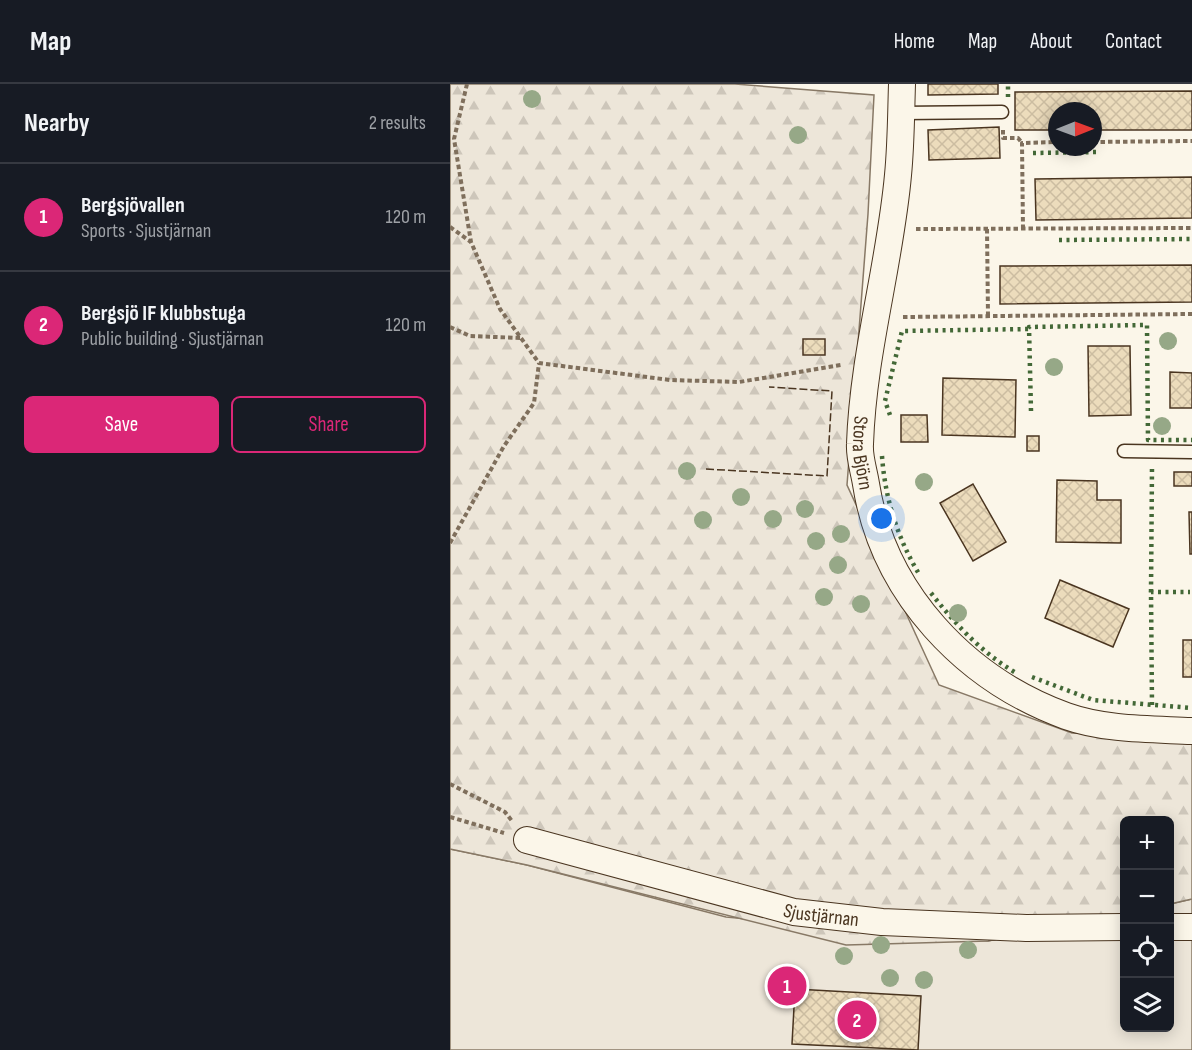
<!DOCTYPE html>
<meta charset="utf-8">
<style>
:root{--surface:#171b24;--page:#242831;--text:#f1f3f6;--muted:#9ea1a6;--line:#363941;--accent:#db2777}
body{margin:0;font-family:"Sofia Sans Condensed",sans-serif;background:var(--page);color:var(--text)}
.controls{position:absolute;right:18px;bottom:18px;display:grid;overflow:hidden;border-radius:9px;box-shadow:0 3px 15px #0003}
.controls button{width:54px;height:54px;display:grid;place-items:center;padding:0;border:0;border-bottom:2px solid var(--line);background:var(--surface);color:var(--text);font:30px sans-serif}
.compass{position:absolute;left:598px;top:18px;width:54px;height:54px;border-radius:50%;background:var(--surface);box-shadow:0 3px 15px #0003;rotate:89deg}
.you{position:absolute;left:432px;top:435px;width:21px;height:21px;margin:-15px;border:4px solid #fff;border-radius:50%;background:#1a73e8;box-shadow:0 0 0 9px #1a73e833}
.badge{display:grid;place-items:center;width:39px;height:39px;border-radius:50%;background:var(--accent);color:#fff;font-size:20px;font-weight:700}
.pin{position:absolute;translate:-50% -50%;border:3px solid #fff;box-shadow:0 2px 6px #0006}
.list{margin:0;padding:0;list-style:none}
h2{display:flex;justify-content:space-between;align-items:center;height:78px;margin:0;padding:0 24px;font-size:26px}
h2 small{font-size:20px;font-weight:400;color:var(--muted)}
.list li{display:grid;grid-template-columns:39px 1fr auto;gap:18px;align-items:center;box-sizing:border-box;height:108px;padding:0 24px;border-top:2px solid var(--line)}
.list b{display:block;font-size:22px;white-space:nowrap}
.list p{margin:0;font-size:20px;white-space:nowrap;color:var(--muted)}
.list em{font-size:20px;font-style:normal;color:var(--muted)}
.actions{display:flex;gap:12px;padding:18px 24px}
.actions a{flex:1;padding:14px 0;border:2px solid var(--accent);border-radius:9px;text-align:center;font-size:21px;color:var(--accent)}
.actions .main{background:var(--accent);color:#fff}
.icon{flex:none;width:33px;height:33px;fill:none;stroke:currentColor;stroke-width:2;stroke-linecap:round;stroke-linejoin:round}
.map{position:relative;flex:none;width:742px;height:966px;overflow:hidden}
header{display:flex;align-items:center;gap:36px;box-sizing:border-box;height:84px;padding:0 30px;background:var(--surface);border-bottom:2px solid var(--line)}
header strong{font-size:28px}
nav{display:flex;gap:33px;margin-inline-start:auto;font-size:21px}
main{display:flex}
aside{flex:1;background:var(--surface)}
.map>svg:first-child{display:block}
.grass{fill:#ede6d9;stroke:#887966;stroke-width:1.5}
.forest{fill:url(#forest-firs);stroke:#887966;stroke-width:1.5}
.building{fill:url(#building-cross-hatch);stroke:#4a3520;stroke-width:1.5}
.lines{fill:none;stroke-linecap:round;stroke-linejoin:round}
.service-casing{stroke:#4a3520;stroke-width:15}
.minor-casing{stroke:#4a3520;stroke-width:28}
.path{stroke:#7f6f5c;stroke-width:4;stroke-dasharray:4.5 3;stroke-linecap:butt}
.service{stroke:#fbf6e9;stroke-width:12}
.minor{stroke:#fbf6e9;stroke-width:26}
.hedge{stroke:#436837;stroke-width:4.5;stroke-dasharray:3 4.5;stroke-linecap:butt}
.fence{stroke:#4a3520;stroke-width:1.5;stroke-dasharray:8 3;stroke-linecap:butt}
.tree{fill:#96a887}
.labels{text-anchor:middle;stroke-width:4.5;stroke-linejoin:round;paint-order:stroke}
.street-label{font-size:20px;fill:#4a3520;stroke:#fbf6e9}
</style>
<header>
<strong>Map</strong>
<nav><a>Home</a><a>Map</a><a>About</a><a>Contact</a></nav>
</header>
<main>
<aside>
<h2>Nearby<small>2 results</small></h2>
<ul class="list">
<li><span class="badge">1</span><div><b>Bergsjövallen</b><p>Sports · Sjustjärnan</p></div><em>120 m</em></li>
<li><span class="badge">2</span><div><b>Bergsjö IF klubbstuga</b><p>Public building · Sjustjärnan</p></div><em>120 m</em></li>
</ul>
<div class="actions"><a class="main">Save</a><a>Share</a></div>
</aside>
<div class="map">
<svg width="742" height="966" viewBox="0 0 742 966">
<defs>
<pattern id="forest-firs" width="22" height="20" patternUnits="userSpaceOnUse" patternTransform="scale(1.5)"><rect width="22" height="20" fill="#ede6d9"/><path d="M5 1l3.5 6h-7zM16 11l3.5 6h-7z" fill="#cdc6ba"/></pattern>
<pattern id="building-cross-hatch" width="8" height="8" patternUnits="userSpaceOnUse" patternTransform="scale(1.5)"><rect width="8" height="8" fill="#ecdcbc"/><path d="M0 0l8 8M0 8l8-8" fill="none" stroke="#ccbda1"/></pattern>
</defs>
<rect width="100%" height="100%" fill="#fbf6e9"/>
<!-- grass -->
<polygon class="grass" points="0,765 77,781 276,833 538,857 674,829 674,944 720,944 720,820 742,815 742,966 0,966"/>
<!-- forest -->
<polygon class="forest" points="0,0 285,0 424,11 418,130 397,401 489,601 622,649 742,654 742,815 720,820 720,736 674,736 674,829 538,857 396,861 77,781 0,765"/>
<!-- building -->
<g class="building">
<polygon points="478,0 548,0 548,10 478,11"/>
<polygon points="742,7 742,46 643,46 643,27 607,27 607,46 565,46 565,8"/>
<polygon points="549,43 550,74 479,76 478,46"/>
<polygon points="742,93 742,134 586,136 585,95"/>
<polygon points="742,181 742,218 550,220 550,182"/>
<rect x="353" y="255" width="22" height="16"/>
<polygon points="638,262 680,262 681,331 639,332"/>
<polygon points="720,288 742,289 742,324 720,324"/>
<polygon points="493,294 566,296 565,353 492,351"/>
<polygon points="451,331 477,331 478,358 451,358"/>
<rect x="577" y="352" width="12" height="15"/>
<rect x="724" y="388" width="18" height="14"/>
<polygon points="607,396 647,397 647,416 671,416 671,459 606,458"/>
<polygon points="523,400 556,458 523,477 490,419"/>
<polygon points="739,428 742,428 742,470 740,470"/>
<polygon points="610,496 679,525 663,563 595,534"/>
<rect x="733" y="556" width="9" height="37"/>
<polygon points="345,905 471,912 468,966 342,960"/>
</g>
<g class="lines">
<defs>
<g id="service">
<polyline points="451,29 552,28"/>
<polyline points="674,367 742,368"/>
</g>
<g id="minor">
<path id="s1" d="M452,0C451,30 451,61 448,91C440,181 413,269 410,360C409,373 414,387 416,400C433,509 515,595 616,632C655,646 701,645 742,647"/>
<path id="s2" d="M77,756L344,828L432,838L576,844L674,843"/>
<polyline points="720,843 742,843"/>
</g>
</defs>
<!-- service casing -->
<use href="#service" class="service-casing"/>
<!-- minor casing -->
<use href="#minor" class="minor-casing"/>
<!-- path -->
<g class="path">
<polyline points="17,0 4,55 21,158 50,225 89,279 220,296 289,298 391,281"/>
<polyline points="553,46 553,54 568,54 572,59"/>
<polyline points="643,58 742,57"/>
<polyline points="0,143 21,158"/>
<polyline points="466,145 742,144"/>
<polyline points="537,145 538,232"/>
<polyline points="573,145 572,59 607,58"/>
<polyline points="453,233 742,230"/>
<polyline points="0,243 20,252 71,254"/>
<polyline points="0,459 54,362 84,319 89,279"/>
<polyline points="0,700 55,728 62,737"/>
<polyline points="0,733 54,749"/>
</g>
<!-- service -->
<use href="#service" class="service"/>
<!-- minor -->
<use href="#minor" class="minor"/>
<!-- hedge -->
<g class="hedge">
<polyline points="558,13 558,0"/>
<polyline points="583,69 647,68"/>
<polyline points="609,156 742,155"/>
<polyline points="581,327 579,243 697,241 698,356 742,356"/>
<polyline points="440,331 435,317 452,247 579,245"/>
<path d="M432,372C435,414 447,453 469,490"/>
<polyline points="701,508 702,383"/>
<path d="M481,509C506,541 531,568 566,589"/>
<polyline points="582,593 643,616 742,624"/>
<polyline points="702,621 701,508 740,508"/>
</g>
<!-- fence -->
<polyline class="fence" points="256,385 377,392 382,307 319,303"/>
</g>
<!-- trees -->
<g class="tree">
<circle cx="82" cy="15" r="9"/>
<circle cx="348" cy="51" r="9"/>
<circle cx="718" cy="257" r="9"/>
<circle cx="604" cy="283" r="9"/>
<circle cx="712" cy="342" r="9"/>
<circle cx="237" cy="387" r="9"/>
<circle cx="474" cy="398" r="9"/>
<circle cx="291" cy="413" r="9"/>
<circle cx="355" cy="425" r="9"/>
<circle cx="323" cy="435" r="9"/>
<circle cx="253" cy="436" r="9"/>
<circle cx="391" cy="450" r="9"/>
<circle cx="366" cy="457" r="9"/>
<circle cx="388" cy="481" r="9"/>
<circle cx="374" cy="513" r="9"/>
<circle cx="411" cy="520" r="9"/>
<circle cx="508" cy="529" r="9"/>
<circle cx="431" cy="861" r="9"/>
<circle cx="518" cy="866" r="9"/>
<circle cx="394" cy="872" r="9"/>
<circle cx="440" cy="894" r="9"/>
<circle cx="474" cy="896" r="9"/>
</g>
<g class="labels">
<!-- street labels -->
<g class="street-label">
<text dy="7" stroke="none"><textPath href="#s1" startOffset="372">Stora Björn</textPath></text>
<text dy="7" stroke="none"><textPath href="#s2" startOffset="304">Sjustjärnan</textPath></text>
</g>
</g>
</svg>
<div class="controls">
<button>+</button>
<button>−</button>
<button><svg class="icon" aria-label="locate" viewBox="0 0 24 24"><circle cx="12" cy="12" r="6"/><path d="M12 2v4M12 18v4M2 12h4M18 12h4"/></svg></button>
<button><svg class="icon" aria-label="layers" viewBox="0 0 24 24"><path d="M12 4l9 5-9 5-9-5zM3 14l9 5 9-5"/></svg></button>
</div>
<svg class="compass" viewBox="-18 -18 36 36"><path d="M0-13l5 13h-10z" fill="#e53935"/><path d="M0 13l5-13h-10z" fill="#9ea1a6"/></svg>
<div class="you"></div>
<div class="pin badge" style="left:337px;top:902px">1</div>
<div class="pin badge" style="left:407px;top:936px">2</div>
</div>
</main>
